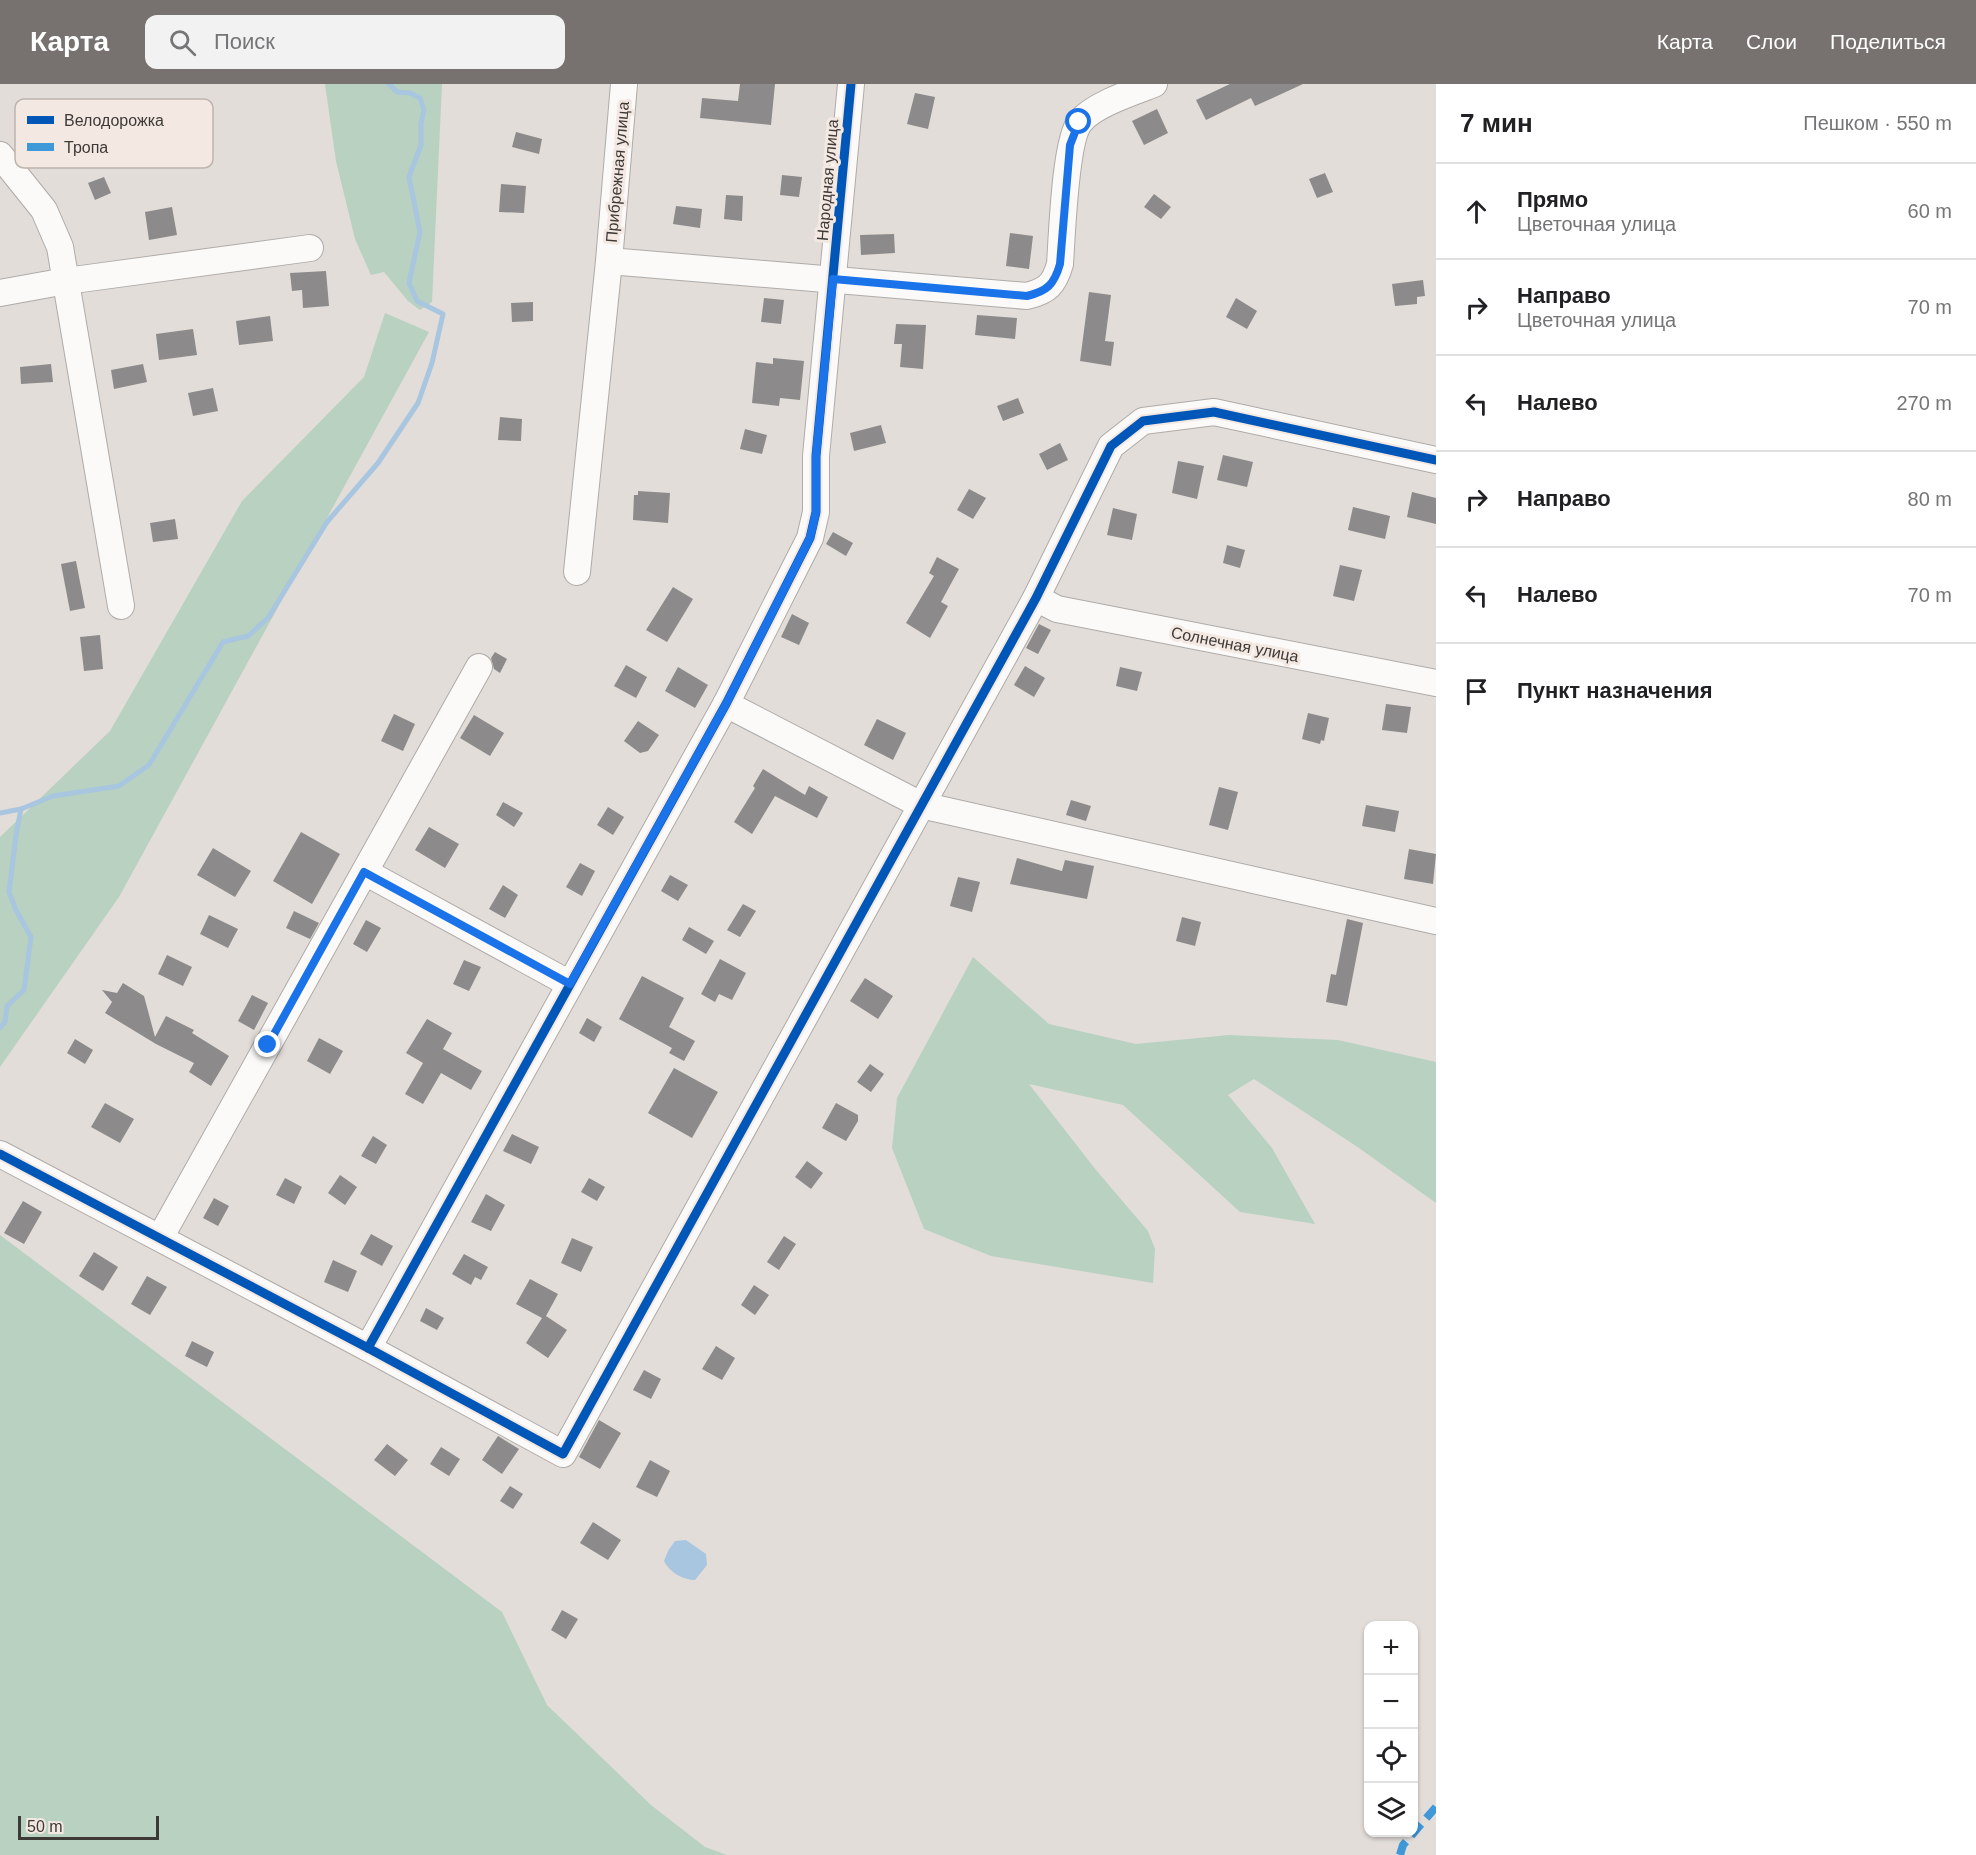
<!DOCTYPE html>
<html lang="ru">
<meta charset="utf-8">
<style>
:root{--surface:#fff;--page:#f2f2f2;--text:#202124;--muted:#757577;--line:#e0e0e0;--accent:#77726f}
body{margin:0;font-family:Helvetica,sans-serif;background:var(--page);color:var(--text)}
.controls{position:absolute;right:18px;bottom:18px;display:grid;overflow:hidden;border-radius:12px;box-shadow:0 2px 4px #0004}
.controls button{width:54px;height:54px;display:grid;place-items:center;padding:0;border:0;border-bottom:2px solid var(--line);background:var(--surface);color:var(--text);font:30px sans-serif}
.scale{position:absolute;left:18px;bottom:15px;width:141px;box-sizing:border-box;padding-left:6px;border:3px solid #3d3936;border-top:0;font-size:16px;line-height:21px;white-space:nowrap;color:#3d3936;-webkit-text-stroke:4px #f4e9e2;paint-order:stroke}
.stop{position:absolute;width:18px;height:18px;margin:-14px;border:4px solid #1a73e8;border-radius:50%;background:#fff}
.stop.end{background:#1a73e8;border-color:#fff;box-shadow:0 2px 6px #0008}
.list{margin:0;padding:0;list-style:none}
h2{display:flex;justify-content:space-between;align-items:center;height:78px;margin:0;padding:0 24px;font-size:26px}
h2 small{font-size:20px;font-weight:400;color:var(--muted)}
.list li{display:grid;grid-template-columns:39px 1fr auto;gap:18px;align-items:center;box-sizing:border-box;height:96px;padding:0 24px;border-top:2px solid var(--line)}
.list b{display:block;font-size:22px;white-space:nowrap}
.list p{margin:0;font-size:20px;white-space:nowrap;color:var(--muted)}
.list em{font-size:20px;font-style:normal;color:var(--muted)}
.icon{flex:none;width:33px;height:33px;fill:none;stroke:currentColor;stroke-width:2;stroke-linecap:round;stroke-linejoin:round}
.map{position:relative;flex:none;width:1436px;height:1771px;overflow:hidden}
header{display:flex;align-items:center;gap:36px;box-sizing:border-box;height:84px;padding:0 30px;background:var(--accent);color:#fff}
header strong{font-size:28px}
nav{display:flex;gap:33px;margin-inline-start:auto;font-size:21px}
.search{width:420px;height:54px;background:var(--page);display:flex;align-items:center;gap:15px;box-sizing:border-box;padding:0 21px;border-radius:12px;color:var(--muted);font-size:22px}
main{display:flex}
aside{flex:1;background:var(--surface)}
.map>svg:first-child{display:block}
.green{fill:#b8d1c1}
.water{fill:#a8c6df}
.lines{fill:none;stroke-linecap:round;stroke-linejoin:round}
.stream{stroke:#a8c6df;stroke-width:5}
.building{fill:#8c8a8a}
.minor-casing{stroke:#afaba8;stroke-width:28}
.minor{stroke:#fbfaf9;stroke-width:26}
.quiet{stroke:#3f98d8;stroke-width:8;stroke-dasharray:15 8;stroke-linecap:butt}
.cycleway-casing{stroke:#f4e9e2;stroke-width:13}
.cycleway{stroke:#0057b8;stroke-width:9}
.route{stroke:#1a73e8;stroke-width:8}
.labels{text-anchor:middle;stroke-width:6;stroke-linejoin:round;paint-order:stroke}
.street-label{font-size:16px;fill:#3d3936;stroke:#f4e9e2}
.key{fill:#f4e9e2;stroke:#bdb4ae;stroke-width:1.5}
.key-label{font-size:16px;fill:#3d3936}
</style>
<header>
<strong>Карта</strong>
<div class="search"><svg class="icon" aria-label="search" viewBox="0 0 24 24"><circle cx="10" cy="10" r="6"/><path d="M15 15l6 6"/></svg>Поиск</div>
<nav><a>Карта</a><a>Слои</a><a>Поделиться</a></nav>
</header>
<main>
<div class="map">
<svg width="1436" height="1771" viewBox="0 0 1436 1771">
<rect width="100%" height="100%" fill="#e2ddd9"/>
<!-- green -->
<g class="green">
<polygon points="325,0 442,0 432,218 420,226 408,217 384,188 371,191 355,155 336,77"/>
<polygon points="385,229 429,248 119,813 0,983 0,753 110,647 242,417 364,293"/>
<polygon points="973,873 1049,940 1136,960 1229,951 1338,956 1436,978 1436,1119 1359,1064 1254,995 1228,1011 1272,1064 1315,1140 1240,1128 1123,1021 1029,1000 1096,1086 1148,1147 1155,1165 1153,1199 991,1172 924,1145 892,1064 897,1014"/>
<polygon points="0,1151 502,1528 547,1621 651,1721 705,1763 727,1771 0,1771"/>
</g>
<!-- water -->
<path class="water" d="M686,1456L706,1470L707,1481L695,1496C683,1496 669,1488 664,1477L668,1467L675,1457Z"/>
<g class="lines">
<!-- stream -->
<g class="stream">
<polyline points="0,729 21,725"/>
<polyline points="0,944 5,938 7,922 24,906 31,853 16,826 9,808 16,751 21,725 53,712 119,702 149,681 223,558 248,552 268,534 327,438 378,379 418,319 432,279 443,230 417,217 409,199 420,148 409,93 421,61 421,39 424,26 420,14 410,9 397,8 389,0"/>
</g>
</g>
<!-- building -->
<g class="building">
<polygon points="740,0 775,0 771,41 700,34 702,14 738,17"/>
<polygon points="1230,0 1303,0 1255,22 1251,14 1206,36 1196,16"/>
<polygon points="915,9 935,13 928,45 907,40"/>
<polygon points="1157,25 1168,49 1144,61 1132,37"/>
<polygon points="516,48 542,55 539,70 512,63"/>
<polygon points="1325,89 1333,108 1317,114 1309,95"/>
<polygon points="782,91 802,93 799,113 780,111"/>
<polygon points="104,93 111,109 95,116 88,99"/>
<polygon points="501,100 526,102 524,129 499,128"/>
<polygon points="1154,110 1171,123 1161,135 1144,123"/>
<polygon points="726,111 743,112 742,137 724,135"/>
<polygon points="676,122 702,125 700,144 673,140"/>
<polygon points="172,123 177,151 149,156 145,128"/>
<polygon points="1010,149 1033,152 1029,185 1006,182"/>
<polygon points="894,150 895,169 861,171 860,151"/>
<polygon points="326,187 329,222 303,224 302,206 292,207 290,189"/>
<polygon points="1423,196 1425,212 1417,213 1417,220 1395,222 1392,200"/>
<polygon points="1089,208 1111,211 1105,257 1114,258 1111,282 1080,277"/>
<polygon points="764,214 784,216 781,240 761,238"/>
<polygon points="1236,214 1257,227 1247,245 1226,233"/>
<polygon points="533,218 533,237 512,238 511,219"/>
<polygon points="977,231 1017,234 1015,255 975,251"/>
<polygon points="270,232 273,257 239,261 236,237"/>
<polygon points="896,240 926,241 923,285 900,283 902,260 894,260"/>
<polygon points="193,245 197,271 159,276 156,250"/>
<polygon points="773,274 804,277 800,316 780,314 779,322 752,319 756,278 773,280"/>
<polygon points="51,280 53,298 21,300 20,283"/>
<polygon points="143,280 147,298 114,305 111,286"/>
<polygon points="213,304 218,327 193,332 188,309"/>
<polygon points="1018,314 1024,329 1003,337 997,322"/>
<polygon points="500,333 522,335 521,357 498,356"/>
<polygon points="881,341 886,359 854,367 850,349"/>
<polygon points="745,345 767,351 762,370 740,365"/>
<polygon points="1060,359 1068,376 1047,386 1039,370"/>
<polygon points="1223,371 1253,378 1247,403 1217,396"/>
<polygon points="1178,377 1204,382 1197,415 1172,409"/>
<polygon points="969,405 986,414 973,435 957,426"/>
<polygon points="638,407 670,409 668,439 633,436 634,411 638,411"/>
<polygon points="1412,408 1436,414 1436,440 1407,433"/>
<polygon points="1353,423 1390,432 1385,455 1348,446"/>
<polygon points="1113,424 1137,430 1132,456 1107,451"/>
<polygon points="175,435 178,455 153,458 150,439"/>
<polygon points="833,448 853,459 846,472 826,460"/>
<polygon points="1227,461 1245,466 1240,484 1223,479"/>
<polygon points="937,473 959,485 941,518 948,522 930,554 906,539 934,492 929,489"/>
<polygon points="76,477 85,524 70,527 61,480"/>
<polygon points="1340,481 1362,486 1354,517 1333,512"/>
<polygon points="673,503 693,515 667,558 646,546"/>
<polygon points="792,530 809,539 799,561 781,553"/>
<polygon points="1039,540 1051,546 1038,570 1026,564"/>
<polygon points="100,551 103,585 84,587 80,553"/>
<polygon points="495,568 507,575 500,589 494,585 491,574"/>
<polygon points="626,581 647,593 636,614 614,602"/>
<polygon points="1025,582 1045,594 1034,613 1014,601"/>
<polygon points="678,583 708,601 695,624 665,607"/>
<polygon points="1120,583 1142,588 1137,607 1116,602"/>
<polygon points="1386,620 1411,623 1407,649 1382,646"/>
<polygon points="1308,629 1329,634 1324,657 1321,656 1320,660 1302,655"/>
<polygon points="394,630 415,640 403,667 381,657"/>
<polygon points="474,631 504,649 490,672 460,654"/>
<polygon points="877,635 906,649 893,676 864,661"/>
<polygon points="638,637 659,651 648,667 640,669 624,657"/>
<polygon points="763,685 805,711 809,702 828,713 817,734 775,712 752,750 734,738 755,704 753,702"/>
<polygon points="1219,703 1238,708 1228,746 1209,741"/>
<polygon points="1071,716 1091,722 1086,737 1066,731"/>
<polygon points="503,718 523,729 514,743 496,731"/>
<polygon points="1366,721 1399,727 1395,748 1362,742"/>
<polygon points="608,723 624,733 613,751 597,741"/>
<polygon points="429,743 459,760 445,784 415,766"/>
<polygon points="301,748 340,770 312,820 273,797"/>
<polygon points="213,764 251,787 235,813 197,791"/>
<polygon points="1409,765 1436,770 1433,800 1404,795"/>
<polygon points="1017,774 1062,787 1065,776 1094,782 1087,815 1010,800"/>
<polygon points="580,779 595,787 582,812 566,803"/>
<polygon points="670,791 688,801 678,817 661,807"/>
<polygon points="958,793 980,798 972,828 950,822"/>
<polygon points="503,801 518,811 505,834 489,825"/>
<polygon points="743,820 756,827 740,853 727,846"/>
<polygon points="294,827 319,839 310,855 286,844"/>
<polygon points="209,831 238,845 228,864 200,850"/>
<polygon points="1182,833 1201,838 1195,862 1176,857"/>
<polygon points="1347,835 1363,839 1347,922 1326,918 1331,890 1336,891"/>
<polygon points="366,836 381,844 367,868 353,860"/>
<polygon points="689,843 714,857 706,870 682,856"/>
<polygon points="167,871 192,883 183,902 158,890"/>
<polygon points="720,875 746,889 732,916 719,910 715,918 701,910"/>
<polygon points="464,876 481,883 469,907 453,900"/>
<polygon points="642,892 684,914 669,943 695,957 684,977 669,969 672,964 619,935"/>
<polygon points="865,894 893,912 878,935 850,917"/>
<polygon points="123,899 144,912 155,953 166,932 194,946 192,949 229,972 211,1002 189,988 194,979 156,960 105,929 112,918 102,906 117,909"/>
<polygon points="252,911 268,919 254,946 238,937"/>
<polygon points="587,934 602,943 594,958 579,949"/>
<polygon points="427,935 452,949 443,965 482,987 471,1006 441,989 423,1020 405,1010 423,979 406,969"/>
<polygon points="319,954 343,967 330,990 307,977"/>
<polygon points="75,955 93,966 85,980 67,969"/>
<polygon points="870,980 884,990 871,1008 857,998"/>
<polygon points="674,984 718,1008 692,1054 648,1029"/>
<polygon points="105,1019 134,1035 120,1059 91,1043"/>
<polygon points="836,1019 858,1031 858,1037 846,1057 822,1044"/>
<polygon points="512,1050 539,1063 531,1080 503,1067"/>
<polygon points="373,1052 387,1061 376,1080 361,1072"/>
<polygon points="807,1077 823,1089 811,1105 795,1093"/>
<polygon points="340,1091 357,1103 345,1121 328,1109"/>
<polygon points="285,1094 302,1103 294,1120 276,1111"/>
<polygon points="589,1094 605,1103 597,1117 581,1108"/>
<polygon points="486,1110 505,1121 491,1147 471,1138"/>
<polygon points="214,1114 229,1122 218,1142 203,1134"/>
<polygon points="23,1117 42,1128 24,1160 4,1149"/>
<polygon points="371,1150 393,1162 382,1182 360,1170"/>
<polygon points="784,1152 796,1160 779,1186 767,1178"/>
<polygon points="572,1154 593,1163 581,1188 561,1179"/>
<polygon points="94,1168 118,1183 103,1207 79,1192"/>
<polygon points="464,1170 488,1183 481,1196 475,1193 471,1201 452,1190"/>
<polygon points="333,1176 357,1187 348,1208 324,1198"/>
<polygon points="147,1192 167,1203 150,1231 131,1220"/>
<polygon points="530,1195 558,1210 546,1232 567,1246 548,1274 526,1259 542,1234 516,1220"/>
<polygon points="754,1201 769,1211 755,1231 741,1221"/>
<polygon points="426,1224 444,1234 437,1246 420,1237"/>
<polygon points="192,1257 214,1268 207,1283 185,1272"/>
<polygon points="716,1262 735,1274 722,1296 702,1285"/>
<polygon points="644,1286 661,1295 651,1315 633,1306"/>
<polygon points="599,1336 621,1349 600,1385 579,1373"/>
<polygon points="498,1352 519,1365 502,1390 482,1376"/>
<polygon points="387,1360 408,1376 395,1392 374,1376"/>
<polygon points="441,1363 460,1375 449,1392 430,1380"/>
<polygon points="650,1376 670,1387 657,1413 636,1403"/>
<polygon points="510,1402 523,1410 513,1425 500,1417"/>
<polygon points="593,1438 621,1456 608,1476 580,1459"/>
<polygon points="562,1526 578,1535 566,1555 551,1546"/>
</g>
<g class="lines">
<defs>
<g id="minor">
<polyline points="0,71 44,126 60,163 121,522"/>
<path d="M609,177L1027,212C1047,207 1054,201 1060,180C1062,152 1065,57 1080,38C1093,21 1133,8 1154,0"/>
<polyline points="0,209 66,197 310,164"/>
<polyline points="577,488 609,177 624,0"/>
<polyline points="1036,514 1057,525 1436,599"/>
<polyline points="726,620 921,721 1436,837"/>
<polyline points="365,788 570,900"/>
<polyline points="0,1070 368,1264 563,1370 1036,514 1111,362 1143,337 1214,328 1436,376"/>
<polyline points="160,1154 479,583"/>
<polyline points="368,1264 726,620 810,454 816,428 816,372 851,0"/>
</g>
</defs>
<!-- minor casing -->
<use href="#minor" class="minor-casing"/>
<!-- minor -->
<use href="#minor" class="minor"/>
<!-- quiet -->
<polyline class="quiet" points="1400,1771 1403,1761 1436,1723"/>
<defs>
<g id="cycleway">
<polyline points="0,1070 368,1264 563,1370 1036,514 1111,362 1143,337 1214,328 1436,376"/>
<polyline points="368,1264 726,620 810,454 816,428 816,372 851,0"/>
</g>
</defs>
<!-- cycleway casing -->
<use href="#cycleway" class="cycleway-casing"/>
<!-- cycleway -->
<use href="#cycleway" class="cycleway"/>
</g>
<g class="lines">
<!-- route -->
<path class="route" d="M268,961L364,788L570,900L726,620L810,454L816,428V372L833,195L1027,212C1047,207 1054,201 1060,180L1070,61L1079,38"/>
</g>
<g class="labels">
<!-- street labels -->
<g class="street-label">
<text transform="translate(617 88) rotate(-85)" y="6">Прибрежная улица</text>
<text transform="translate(827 96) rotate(-85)" y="6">Народная улица</text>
<text transform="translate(1235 560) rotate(11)" y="6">Солнечная улица</text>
</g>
</g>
<!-- legend -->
<rect x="15" y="15" width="198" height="69" rx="9" class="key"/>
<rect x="27" y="32" width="27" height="8" fill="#0057b8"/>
<rect x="27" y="59" width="27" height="8" fill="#3f98d8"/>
<g class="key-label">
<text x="64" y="42">Велодорожка</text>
<text x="64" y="69">Тропа</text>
</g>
</svg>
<div class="controls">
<button>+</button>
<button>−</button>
<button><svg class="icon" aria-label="locate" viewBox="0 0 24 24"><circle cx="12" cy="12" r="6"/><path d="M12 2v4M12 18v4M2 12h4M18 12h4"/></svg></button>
<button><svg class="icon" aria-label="layers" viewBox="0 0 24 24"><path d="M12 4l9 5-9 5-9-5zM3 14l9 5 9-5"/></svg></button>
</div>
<div class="scale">50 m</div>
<div class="stop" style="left:1079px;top:38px"></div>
<div class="stop end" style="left:268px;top:961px"></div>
</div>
<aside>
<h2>7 мин<small>Пешком · 550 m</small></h2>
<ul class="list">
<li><svg class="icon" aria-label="ahead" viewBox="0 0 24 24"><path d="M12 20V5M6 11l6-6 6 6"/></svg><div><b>Прямо</b><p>Цветочная улица</p></div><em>60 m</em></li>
<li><svg class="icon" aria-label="right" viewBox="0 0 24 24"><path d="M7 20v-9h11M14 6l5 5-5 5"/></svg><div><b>Направо</b><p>Цветочная улица</p></div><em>70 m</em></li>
<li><svg class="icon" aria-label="left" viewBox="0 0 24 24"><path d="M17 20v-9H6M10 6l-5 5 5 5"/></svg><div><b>Налево</b></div><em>270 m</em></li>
<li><svg class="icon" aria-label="right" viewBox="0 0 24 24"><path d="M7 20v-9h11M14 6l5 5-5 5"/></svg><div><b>Направо</b></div><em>80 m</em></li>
<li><svg class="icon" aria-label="left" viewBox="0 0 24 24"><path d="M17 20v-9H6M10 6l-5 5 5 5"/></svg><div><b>Налево</b></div><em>70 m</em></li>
<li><svg class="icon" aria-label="arrive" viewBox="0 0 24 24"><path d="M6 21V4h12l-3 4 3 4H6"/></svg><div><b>Пункт назначения</b></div></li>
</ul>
</aside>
</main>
